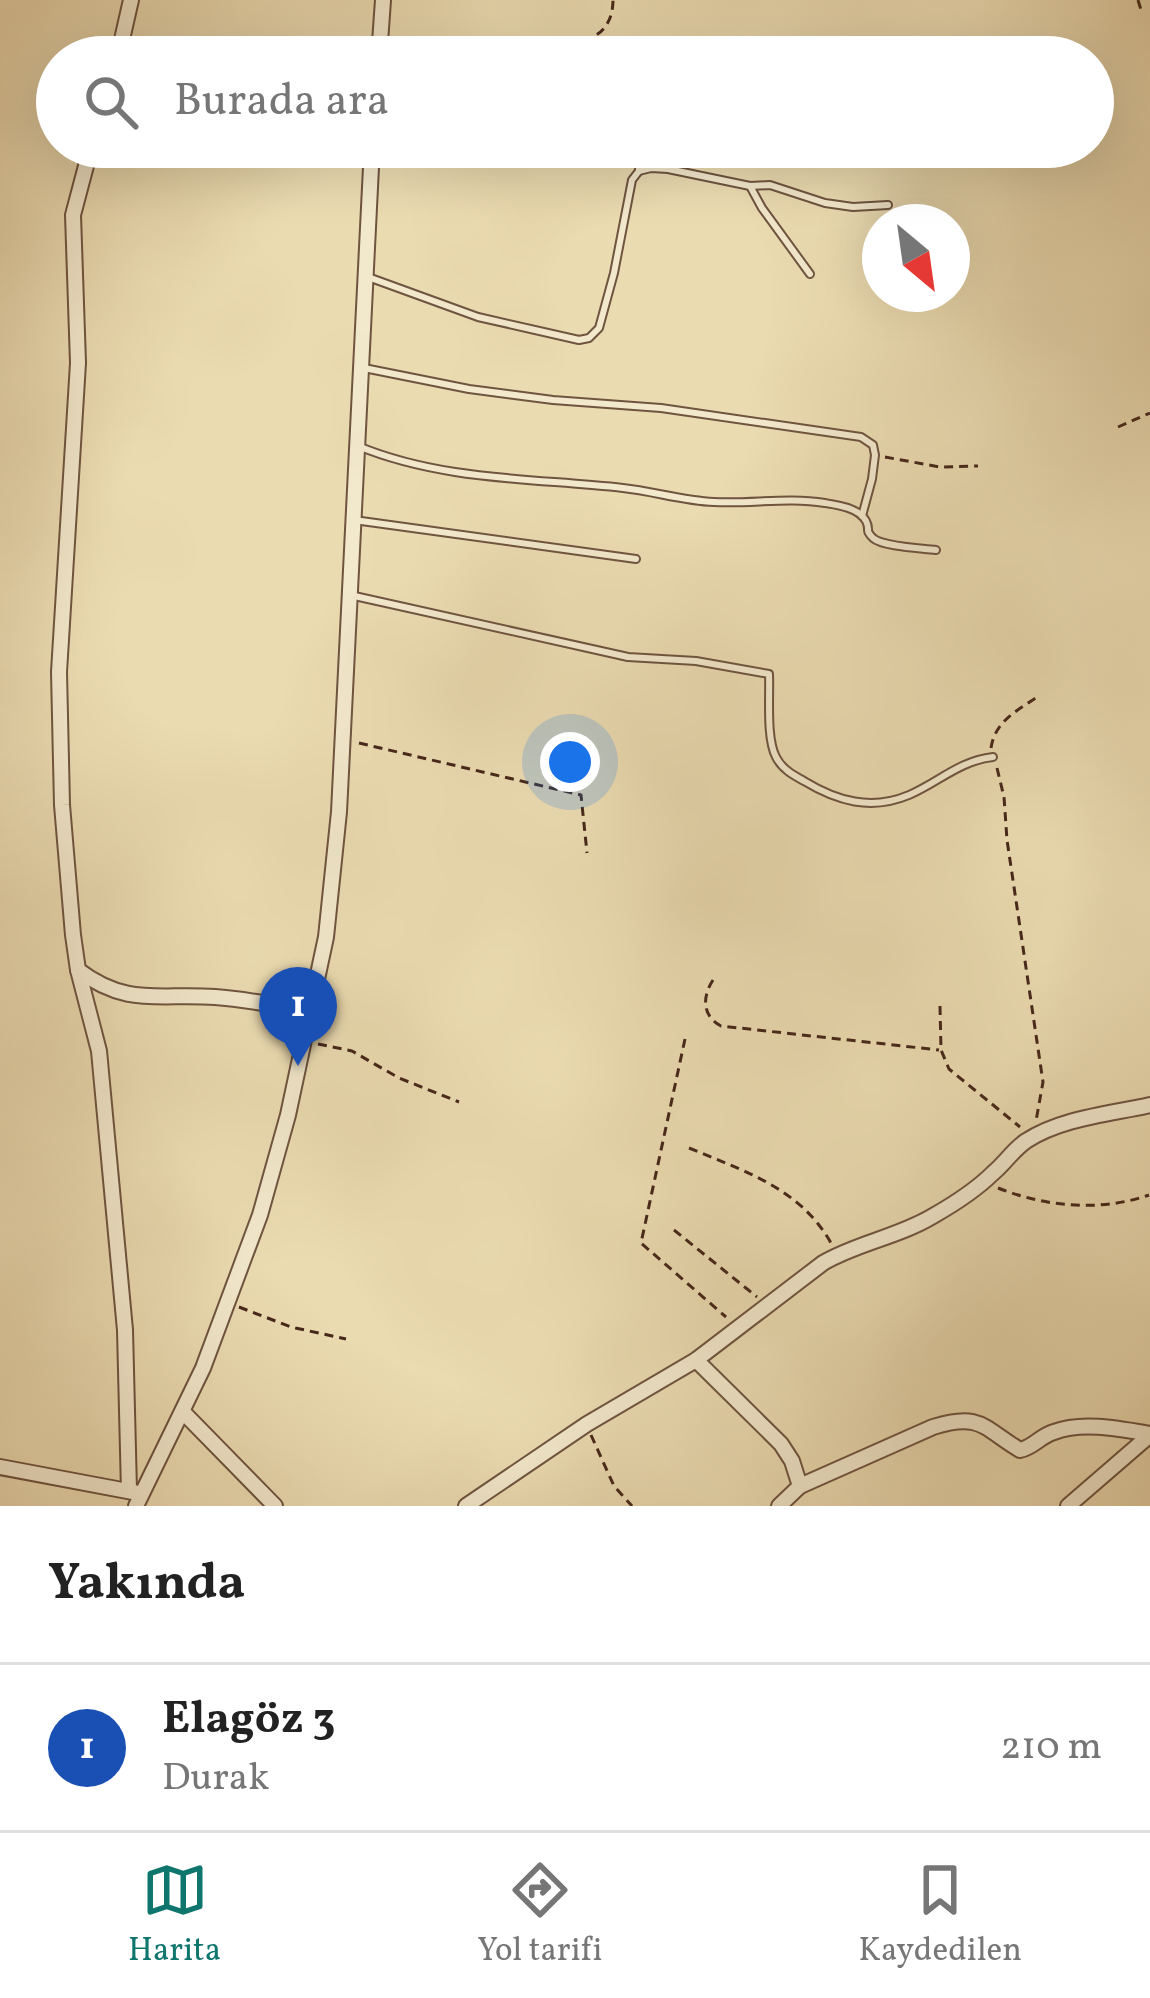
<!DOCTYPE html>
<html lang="tr">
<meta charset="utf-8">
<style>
:root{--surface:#fff;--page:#f6f6f6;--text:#222;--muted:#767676;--line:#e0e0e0;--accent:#0f766e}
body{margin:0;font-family:Vollkorn,serif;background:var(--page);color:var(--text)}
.compass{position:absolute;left:862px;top:204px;width:108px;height:108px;border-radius:50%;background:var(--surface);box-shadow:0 12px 48px #0002;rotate:151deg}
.you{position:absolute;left:570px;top:762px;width:42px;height:42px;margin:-30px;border:9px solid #fff;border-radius:50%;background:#1a73e8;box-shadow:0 0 0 18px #1a73e833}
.badge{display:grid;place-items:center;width:78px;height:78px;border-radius:50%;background:var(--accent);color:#fff;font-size:39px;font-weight:700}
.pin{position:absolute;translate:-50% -99px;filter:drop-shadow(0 3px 6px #0008)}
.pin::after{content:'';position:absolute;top:63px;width:42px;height:36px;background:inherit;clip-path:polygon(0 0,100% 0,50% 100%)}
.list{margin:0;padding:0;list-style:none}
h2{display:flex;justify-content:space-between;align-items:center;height:156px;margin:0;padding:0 48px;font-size:51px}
h2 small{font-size:39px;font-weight:400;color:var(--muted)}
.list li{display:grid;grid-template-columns:78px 1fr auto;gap:36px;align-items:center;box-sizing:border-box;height:168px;padding:0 48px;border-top:3px solid var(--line)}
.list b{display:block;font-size:45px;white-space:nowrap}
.list p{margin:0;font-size:39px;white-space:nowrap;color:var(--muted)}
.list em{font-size:39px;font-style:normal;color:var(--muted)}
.icon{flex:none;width:66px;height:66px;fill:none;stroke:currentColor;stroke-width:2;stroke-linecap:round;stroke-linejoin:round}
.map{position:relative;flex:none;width:1150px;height:1506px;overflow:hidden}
.search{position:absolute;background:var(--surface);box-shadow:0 12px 48px #0002;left:36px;right:36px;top:36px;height:132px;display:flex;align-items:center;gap:30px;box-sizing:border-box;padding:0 42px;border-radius:66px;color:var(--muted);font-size:45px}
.sheet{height:324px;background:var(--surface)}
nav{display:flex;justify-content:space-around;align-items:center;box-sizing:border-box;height:168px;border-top:3px solid var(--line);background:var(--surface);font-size:33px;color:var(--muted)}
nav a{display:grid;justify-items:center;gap:6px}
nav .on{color:var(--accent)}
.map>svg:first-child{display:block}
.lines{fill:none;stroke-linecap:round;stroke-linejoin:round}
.service-casing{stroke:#6f5440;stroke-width:10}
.minor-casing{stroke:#6f5440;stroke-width:18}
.path{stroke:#46271a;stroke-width:3;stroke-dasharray:9 6;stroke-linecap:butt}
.service{stroke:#f2e8cc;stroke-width:6}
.minor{stroke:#f2e8cc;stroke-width:14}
</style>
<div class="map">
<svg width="1150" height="1506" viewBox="0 0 1150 1506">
<rect width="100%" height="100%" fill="#ebdbb1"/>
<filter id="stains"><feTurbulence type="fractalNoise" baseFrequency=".00167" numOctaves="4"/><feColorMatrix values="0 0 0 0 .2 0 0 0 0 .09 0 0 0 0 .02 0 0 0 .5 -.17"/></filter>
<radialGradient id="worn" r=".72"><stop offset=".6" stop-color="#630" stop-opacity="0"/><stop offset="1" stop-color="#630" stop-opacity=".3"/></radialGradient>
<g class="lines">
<defs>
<g id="service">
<polyline points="639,171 651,168 668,169 750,186 770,185 825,203 853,207 888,205"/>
<polyline points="750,186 762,208 810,274"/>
<polyline points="368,277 478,317 579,340 589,338 599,328 614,273 632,180 639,171 639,147"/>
<polyline points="364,368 469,389 553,400 661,408 861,437 873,445 875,455 872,479 862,516"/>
<path d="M358,446C443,481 533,478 623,488C653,491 683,501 714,502C751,504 788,497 825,503C838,505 859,508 866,521C871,531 864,529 873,538C883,547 922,548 936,550"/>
<polyline points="354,520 636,559"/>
<path d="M350,595L628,657L696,661L769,674C770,697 766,738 776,757C782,769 793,775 804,781C837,801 871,811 909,795C939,782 959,761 993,757"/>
</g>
<g id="minor">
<polyline points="118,57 131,0"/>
<polyline points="379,57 383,0"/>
<polyline points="91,147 73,215 78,363 59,672 62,805 73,935 78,970 99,1051 125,1330 129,1491"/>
<path d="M78,970C127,1007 159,993 215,997C246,999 278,1006 309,1011"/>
<polyline points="696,1360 781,1444 792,1461 800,1486 779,1506"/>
<polyline points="183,1412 275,1506"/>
<polyline points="0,1467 138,1493"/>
<path d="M800,1486L933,1427C981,1412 983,1428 1020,1450C1034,1447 1040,1436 1054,1432C1082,1421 1121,1429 1150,1434"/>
<polyline points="136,1506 203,1368 260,1215 288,1115 326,937 339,812 372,147"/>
<path d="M466,1506L587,1424L696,1360L823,1263C857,1243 898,1237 933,1216C954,1204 976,1190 993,1173C1005,1163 1013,1150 1026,1141C1061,1118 1110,1114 1150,1105"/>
<polyline points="1068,1506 1150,1435"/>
</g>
</defs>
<!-- service casing -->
<use href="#service" class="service-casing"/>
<!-- minor casing -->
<use href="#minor" class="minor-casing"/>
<!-- path -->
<g class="path">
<polyline points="1138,0 1142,13"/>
<path d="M583,40C603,36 613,21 613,0"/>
<polyline points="1118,427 1150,413"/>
<polyline points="885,457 940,467 978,466"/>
<polyline points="359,743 581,795 587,853"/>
<path d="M991,748C995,720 1019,710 1040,695"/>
<polyline points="997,768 1004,797 1007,840 1043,1082 1036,1121"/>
<path d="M713,980C702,997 702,1016 721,1026L939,1050"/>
<polyline points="940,1006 941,1050 949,1069 1020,1127"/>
<polyline points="685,1039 641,1243 726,1317"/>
<polyline points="318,1044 352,1051 399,1078 459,1102"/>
<path d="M689,1148C744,1171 800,1188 831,1243"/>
<path d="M998,1188C1046,1207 1100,1212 1149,1195"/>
<polyline points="674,1230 757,1297"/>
<polyline points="239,1307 291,1327 346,1339"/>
<polyline points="591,1435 614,1486 632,1506"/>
</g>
<!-- service -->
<use href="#service" class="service"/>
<!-- minor -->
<use href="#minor" class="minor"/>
</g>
<rect width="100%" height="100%" filter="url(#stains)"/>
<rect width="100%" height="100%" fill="url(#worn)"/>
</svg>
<svg class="compass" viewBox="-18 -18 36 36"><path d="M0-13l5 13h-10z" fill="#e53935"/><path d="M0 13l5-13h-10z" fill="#767676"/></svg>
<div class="you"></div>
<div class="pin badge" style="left:298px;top:1066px;background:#1a4fb4">1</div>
<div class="search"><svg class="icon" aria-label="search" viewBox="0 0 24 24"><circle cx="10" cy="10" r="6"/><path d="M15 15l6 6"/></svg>Burada ara</div>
</div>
<section class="sheet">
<h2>Yakında<small></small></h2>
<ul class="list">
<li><span class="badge" style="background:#1a4fb4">1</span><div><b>Elagöz 3</b><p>Durak</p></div><em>210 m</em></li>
</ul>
</section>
<nav>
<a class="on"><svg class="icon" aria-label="map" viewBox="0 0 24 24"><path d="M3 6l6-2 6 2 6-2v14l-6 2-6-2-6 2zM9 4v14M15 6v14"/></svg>Harita</a>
<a><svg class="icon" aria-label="directions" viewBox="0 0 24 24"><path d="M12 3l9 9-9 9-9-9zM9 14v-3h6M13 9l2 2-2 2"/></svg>Yol tarifi</a>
<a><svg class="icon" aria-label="saved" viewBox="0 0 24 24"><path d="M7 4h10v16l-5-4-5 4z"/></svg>Kaydedilen</a>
</nav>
